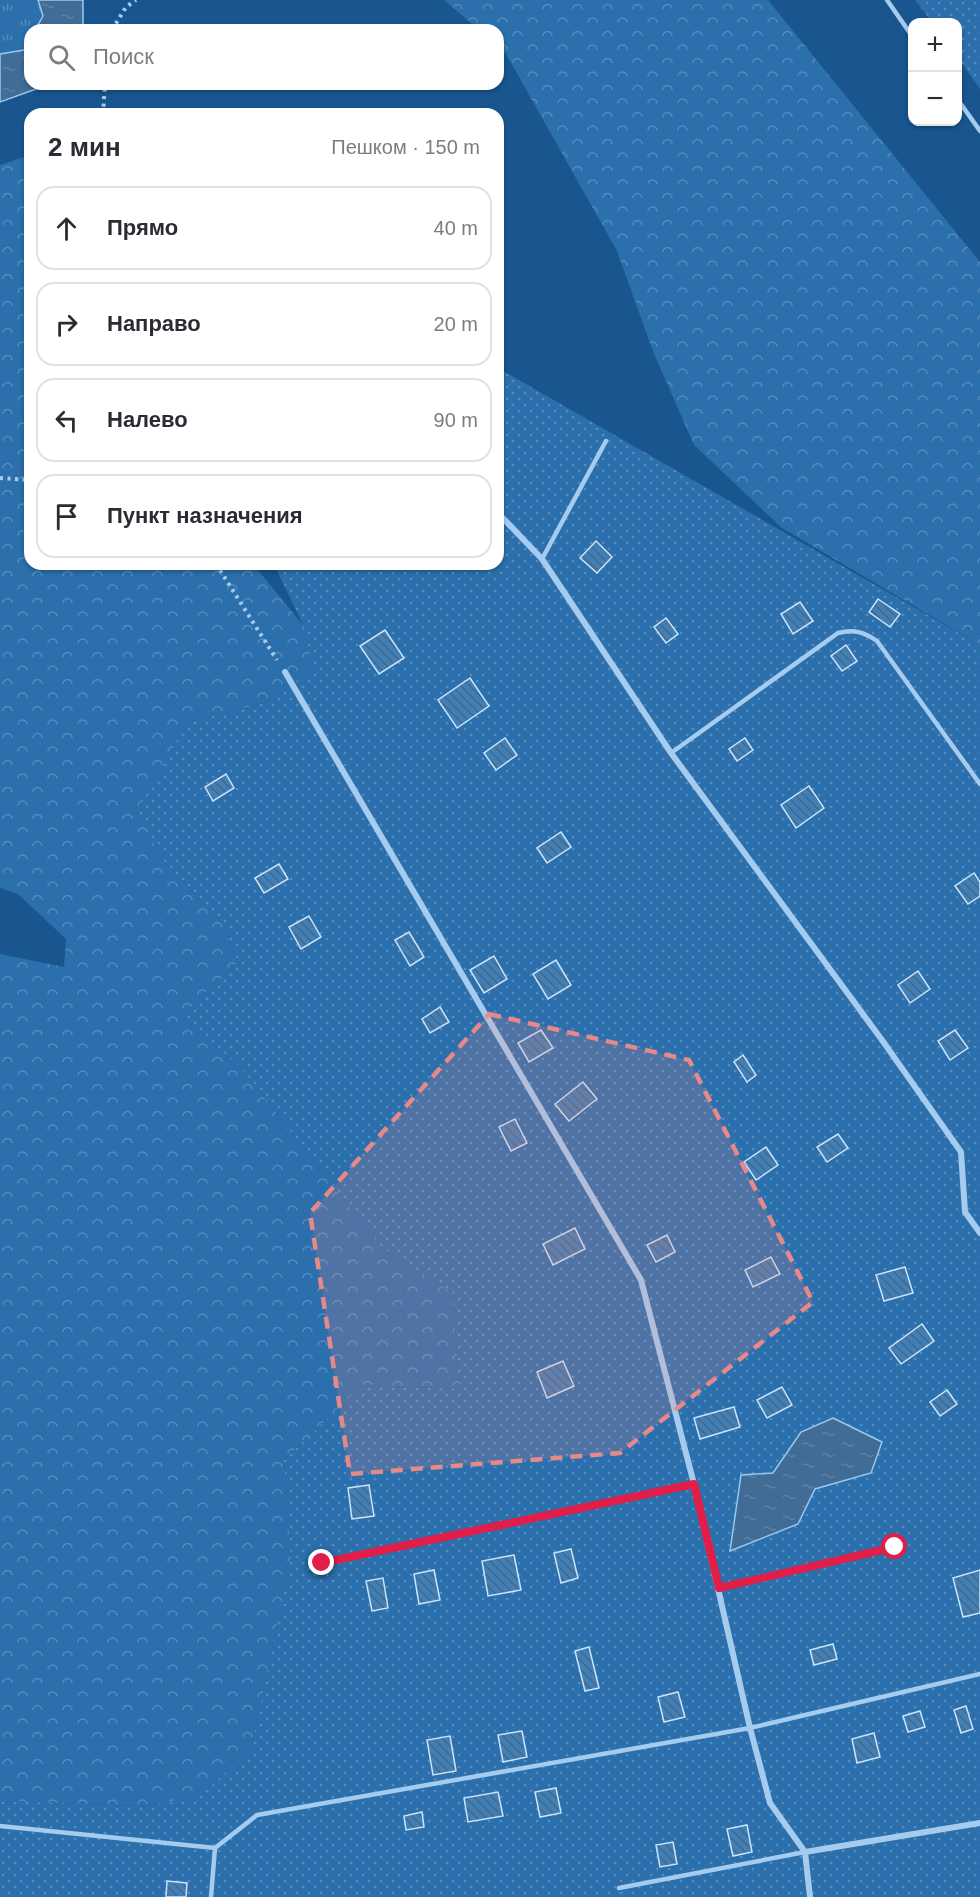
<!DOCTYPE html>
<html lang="ru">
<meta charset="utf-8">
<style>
:root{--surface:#fff;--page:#f7f7f7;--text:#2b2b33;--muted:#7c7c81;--line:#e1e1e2}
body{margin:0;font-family:Arial,sans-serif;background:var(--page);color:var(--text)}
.controls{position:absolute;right:18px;top:18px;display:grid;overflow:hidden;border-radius:12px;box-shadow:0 2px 4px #0004}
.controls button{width:54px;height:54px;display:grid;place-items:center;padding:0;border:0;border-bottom:2px solid var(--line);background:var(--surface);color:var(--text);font:30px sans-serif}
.stop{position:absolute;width:18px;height:18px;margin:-14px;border:4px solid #e11d48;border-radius:50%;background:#fff}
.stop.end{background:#e11d48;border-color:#fff;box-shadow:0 2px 6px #0008}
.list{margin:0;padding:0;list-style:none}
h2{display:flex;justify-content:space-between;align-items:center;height:78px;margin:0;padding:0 24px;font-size:26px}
h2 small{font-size:20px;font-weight:400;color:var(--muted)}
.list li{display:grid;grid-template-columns:39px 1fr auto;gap:18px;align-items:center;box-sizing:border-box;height:84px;margin:0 12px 12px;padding:0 12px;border:2px solid var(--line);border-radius:18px}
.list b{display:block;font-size:22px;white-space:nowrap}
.list em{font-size:20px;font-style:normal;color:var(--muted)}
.icon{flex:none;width:33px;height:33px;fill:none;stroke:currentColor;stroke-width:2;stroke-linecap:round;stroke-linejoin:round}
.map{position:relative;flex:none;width:980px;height:1897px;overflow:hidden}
.search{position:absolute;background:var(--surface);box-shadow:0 2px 4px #0004;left:24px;top:24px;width:480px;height:66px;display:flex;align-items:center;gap:15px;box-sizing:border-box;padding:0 21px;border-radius:18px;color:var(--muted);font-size:22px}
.panel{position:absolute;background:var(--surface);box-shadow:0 2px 4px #0004;left:24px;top:108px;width:480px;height:462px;border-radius:18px}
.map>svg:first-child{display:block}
.grass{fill:url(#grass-tufts)}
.forest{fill:url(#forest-crowns)}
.garden{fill:url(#garden-dots)}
.water{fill:url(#water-ripples);stroke:#98c8f1;stroke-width:1.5}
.building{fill:url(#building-back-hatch);stroke:#cce4fa;stroke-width:1.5}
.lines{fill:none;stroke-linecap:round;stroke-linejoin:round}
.path{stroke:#a5ccef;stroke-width:4;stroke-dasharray:3 4.5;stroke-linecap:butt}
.service{stroke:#a5ccef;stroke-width:4.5}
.minor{stroke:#a5ccef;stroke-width:6}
.route{stroke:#e11d48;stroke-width:8}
.marked{fill:#e88989;fill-opacity:0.2;stroke:#e88989;stroke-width:4.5;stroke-dasharray:12 8;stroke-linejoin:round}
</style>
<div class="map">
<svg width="980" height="1897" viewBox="0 0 980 1897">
<defs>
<pattern id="grass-tufts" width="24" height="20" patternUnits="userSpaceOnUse" patternTransform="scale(1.5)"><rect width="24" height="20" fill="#2b6fad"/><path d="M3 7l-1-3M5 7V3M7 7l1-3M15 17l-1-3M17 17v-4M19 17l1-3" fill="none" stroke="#558cbd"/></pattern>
<pattern id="forest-crowns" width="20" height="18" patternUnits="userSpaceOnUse" patternTransform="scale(1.5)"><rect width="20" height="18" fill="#2b6fad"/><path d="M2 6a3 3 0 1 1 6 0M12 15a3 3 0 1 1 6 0" fill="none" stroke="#558cbd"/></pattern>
<pattern id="garden-dots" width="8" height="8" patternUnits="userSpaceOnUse" patternTransform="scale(1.5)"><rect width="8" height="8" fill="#2b6fad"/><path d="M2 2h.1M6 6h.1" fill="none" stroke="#558cbd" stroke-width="1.8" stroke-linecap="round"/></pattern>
<pattern id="water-ripples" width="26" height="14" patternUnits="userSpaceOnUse" patternTransform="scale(1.5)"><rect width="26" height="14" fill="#406c95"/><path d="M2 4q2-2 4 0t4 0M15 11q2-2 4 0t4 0" fill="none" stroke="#5d82a5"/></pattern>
<pattern id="building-back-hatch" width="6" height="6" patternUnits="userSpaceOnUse" patternTransform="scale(1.5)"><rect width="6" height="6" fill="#417fb7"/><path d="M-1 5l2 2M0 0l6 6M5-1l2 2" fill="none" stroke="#466887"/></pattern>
</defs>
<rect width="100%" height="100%" fill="#19558e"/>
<!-- grass -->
<polygon class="grass" points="0,0 38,0 43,16 35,30 30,30 30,39 24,50 0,54"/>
<!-- forest -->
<g class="forest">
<polygon points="444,0 768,0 980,262 980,645 782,528 694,445 654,354 617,251 506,54 498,46 498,30 479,30"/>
<polygon points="30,155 30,564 253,564 303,625 315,669 267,702 187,723 163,860 222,923 238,962 182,1016 241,1068 382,1248 453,1293 459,1389 363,1385 284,1460 292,1558 251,1749 199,1797 139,1806 0,1801 0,954 64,967 66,939 18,894 0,888 0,165"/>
</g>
<!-- garden -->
<g class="garden">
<polygon points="915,0 980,0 980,89 958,58 958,22 932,22"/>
<polygon points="498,368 980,645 980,1897 0,1897 0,1801 139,1806 199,1797 251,1749 291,1558 284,1460 363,1385 459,1389 453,1293 382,1248 241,1068 182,1016 238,962 222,923 163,860 137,811 187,723 267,702 314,669 303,625 274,564 498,564"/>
</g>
<!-- water -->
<g class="water">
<polygon points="38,0 83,0 83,30 35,30 43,16"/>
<polygon points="30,39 30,84 50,84 0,102 0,54 24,50"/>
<polygon points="833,1418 882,1442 871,1473 815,1489 798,1524 730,1551 741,1475 773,1473 801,1432"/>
</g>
<!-- building -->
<g class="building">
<polygon points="596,541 612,557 597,573 580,558"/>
<polygon points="878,599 900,614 890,627 869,612"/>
<polygon points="800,602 813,621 793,634 781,614"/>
<polygon points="666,618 678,634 666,643 654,627"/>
<polygon points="385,630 404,658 379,674 360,646"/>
<polygon points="846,645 857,661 842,671 831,656"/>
<polygon points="470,678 489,706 457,728 438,700"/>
<polygon points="505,738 517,755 496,770 484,753"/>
<polygon points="745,738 753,750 737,761 729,749"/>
<polygon points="226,774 234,788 213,801 205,787"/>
<polygon points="809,786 824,808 796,828 781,805"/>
<polygon points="561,832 571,847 547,863 537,848"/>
<polygon points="279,864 288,879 264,893 255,878"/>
<polygon points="974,873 980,882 980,896 968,904 955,886"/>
<polygon points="309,916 321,937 301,949 289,927"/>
<polygon points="409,932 424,957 410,966 395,940"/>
<polygon points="494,956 507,979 484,993 470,970"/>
<polygon points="556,960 571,985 548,999 533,974"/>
<polygon points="918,971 930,989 910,1003 898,985"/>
<polygon points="440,1007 449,1022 430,1033 422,1019"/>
<polygon points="541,1030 553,1048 529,1062 518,1043"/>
<polygon points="955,1030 968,1048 950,1060 938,1041"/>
<polygon points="743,1055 756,1075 747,1082 734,1062"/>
<polygon points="583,1082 597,1099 569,1121 555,1104"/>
<polygon points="515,1119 527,1143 511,1151 499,1127"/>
<polygon points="838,1134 848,1148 827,1162 817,1147"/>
<polygon points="766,1147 778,1165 756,1180 744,1162"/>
<polygon points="575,1228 585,1249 553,1265 543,1244"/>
<polygon points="667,1235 675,1252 656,1262 647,1245"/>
<polygon points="771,1257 780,1274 753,1287 745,1270"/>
<polygon points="905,1267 913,1293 884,1301 876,1275"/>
<polygon points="922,1324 934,1341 901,1364 889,1348"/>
<polygon points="563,1361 574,1386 547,1398 537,1372"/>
<polygon points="782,1387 792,1405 767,1418 757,1400"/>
<polygon points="947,1390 957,1404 940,1416 930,1402"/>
<polygon points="734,1407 740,1427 700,1439 694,1418"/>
<polygon points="369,1485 374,1516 352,1519 348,1488"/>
<polygon points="571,1549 578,1578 561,1583 554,1553"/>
<polygon points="514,1555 521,1590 488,1596 482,1561"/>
<polygon points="434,1570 440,1600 419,1604 414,1574"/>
<polygon points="980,1570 980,1613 963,1617 953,1578"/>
<polygon points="383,1578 388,1608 372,1611 366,1581"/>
<polygon points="833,1644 837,1659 814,1665 810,1650"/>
<polygon points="589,1647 599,1688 585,1691 575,1651"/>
<polygon points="678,1692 685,1717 664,1722 658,1697"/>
<polygon points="966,1706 973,1729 961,1733 954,1710"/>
<polygon points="920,1711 925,1727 908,1732 903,1716"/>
<polygon points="522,1731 527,1757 503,1762 498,1735"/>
<polygon points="874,1733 880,1757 857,1763 852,1739"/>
<polygon points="450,1736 456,1771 433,1775 427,1740"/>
<polygon points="556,1788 561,1813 540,1817 535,1792"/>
<polygon points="498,1792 503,1816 468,1822 464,1798"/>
<polygon points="422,1812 424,1827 406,1830 404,1816"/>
<polygon points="747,1825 752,1852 733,1856 727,1829"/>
<polygon points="673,1842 677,1864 660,1867 656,1845"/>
<polygon points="167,1881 187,1883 186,1897 166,1897"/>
</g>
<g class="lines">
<!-- path -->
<g class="path">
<polyline points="112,30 126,7 136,0"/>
<polyline points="103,114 105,84"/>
<polyline points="0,478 30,480"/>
<polyline points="216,564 277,660"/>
</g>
<!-- service -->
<g class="service">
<polyline points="887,0 912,36"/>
<polyline points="958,100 980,131"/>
<polyline points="542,559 606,441"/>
<path d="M671,753L838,633C854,629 864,632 877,641L980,784"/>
<polyline points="322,1563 694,1484"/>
<polyline points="719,1588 895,1547"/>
<polyline points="0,1826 215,1848 211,1897"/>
<polyline points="215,1848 257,1815 750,1728 980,1674"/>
<polyline points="619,1888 805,1852"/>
</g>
<!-- minor -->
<g class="minor">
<polyline points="498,513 542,559 671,753 882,1040 961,1152 965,1212 980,1233"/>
<polyline points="285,672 641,1280 694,1484 750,1728 770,1803 805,1852 810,1897"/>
<polyline points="805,1852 980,1823"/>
</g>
</g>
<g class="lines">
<!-- route -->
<polyline class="route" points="322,1563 694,1484 719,1588 895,1547"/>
</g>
<!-- marked area -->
<path class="marked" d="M489,1014L689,1060L813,1302L620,1453L350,1474L310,1213Z"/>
</svg>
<div class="controls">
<button>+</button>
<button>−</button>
</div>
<div class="stop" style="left:895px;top:1547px"></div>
<div class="stop end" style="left:322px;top:1563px"></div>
<div class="search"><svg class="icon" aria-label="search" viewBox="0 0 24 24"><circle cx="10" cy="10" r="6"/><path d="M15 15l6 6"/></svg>Поиск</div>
<section class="panel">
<h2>2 мин<small>Пешком · 150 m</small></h2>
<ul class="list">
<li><svg class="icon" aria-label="ahead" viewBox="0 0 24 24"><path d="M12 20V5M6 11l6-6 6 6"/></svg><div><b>Прямо</b></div><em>40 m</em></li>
<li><svg class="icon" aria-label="right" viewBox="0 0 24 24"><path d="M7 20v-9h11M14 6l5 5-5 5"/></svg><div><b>Направо</b></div><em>20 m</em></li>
<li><svg class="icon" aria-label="left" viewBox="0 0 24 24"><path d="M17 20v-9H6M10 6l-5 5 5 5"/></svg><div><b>Налево</b></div><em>90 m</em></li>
<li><svg class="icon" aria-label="arrive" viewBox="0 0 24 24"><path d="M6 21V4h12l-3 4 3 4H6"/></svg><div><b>Пункт назначения</b></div></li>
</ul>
</section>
</div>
